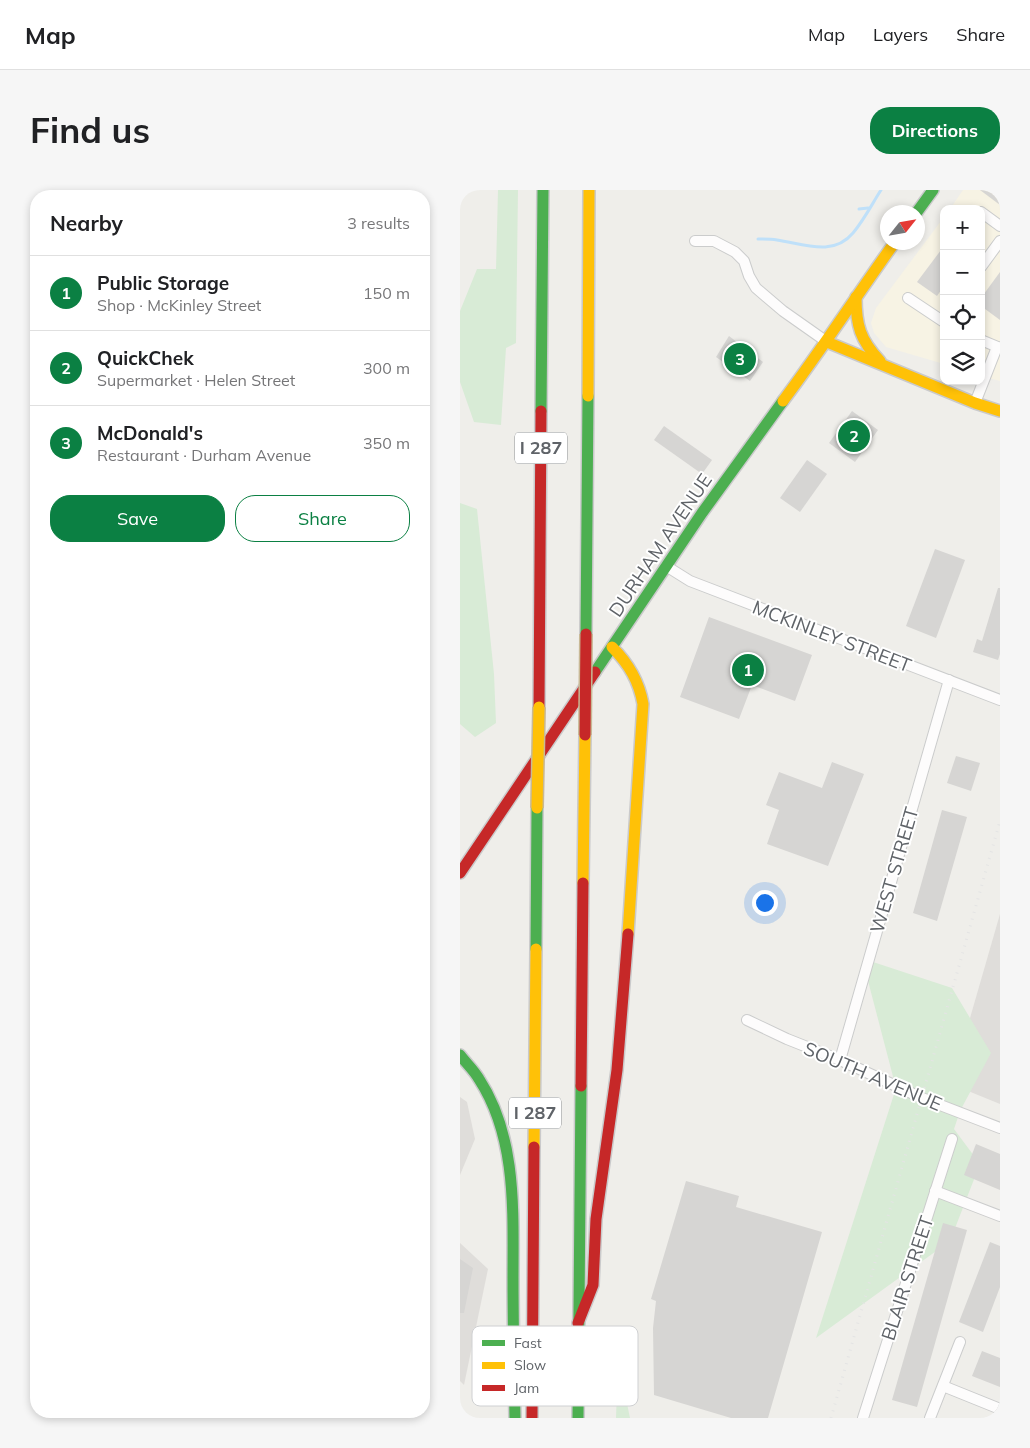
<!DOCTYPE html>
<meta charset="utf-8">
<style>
:root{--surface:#fff;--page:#f6f6f6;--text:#202124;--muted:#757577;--line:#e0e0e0;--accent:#0b8043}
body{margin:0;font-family:Mulish,sans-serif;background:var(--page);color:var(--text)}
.controls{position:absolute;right:15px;top:15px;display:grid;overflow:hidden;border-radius:10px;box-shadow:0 2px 8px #0003}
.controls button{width:45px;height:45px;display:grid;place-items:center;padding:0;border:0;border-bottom:1px solid var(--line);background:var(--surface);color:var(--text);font:25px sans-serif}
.compass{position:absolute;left:420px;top:15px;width:45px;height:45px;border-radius:50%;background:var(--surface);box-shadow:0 2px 8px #0003;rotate:59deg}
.you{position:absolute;left:304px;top:712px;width:18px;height:18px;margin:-12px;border:4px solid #fff;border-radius:50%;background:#1a73e8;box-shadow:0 0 0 8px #1a73e833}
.badge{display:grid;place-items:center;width:32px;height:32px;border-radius:50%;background:var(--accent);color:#fff;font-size:16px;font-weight:700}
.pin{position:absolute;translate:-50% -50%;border:2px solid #fff;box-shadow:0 1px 5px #0006}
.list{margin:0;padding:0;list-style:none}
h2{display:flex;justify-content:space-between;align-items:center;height:65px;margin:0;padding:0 20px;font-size:21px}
h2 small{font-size:16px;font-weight:400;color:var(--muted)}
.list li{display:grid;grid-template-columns:32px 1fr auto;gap:15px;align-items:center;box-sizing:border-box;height:75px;padding:0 20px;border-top:1px solid var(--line)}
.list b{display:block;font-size:19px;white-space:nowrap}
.list p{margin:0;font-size:16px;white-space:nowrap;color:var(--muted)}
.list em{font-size:16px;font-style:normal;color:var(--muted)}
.actions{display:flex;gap:10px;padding:15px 20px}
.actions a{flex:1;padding:11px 0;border:1px solid var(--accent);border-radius:20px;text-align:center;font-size:18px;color:var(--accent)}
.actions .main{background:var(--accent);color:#fff}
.icon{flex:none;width:28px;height:28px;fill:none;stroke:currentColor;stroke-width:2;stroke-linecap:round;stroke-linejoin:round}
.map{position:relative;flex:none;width:540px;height:1228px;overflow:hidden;border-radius:20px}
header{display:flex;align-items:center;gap:30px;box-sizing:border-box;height:70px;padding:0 25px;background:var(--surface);border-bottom:1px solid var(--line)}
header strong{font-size:24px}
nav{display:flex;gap:28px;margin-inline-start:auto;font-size:18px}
.intro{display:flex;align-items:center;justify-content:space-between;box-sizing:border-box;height:120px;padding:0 30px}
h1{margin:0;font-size:35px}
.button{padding:12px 22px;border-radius:20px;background:var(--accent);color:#fff;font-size:18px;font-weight:700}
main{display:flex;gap:30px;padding:0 30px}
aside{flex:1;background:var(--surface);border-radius:20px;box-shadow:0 2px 8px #0003}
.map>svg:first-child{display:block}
.commercial{fill:#f7f3e4}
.industrial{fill:#dfddda}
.green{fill:#d8ebd6}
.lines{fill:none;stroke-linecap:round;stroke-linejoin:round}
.stream{stroke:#bfe0f9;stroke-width:3}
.building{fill:#d6d5d3}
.street-casing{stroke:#cbcccc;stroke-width:12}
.fast-casing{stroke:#cacacb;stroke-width:14}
.slow-casing{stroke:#cacacb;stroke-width:14}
.jam-casing{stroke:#cacacb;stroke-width:14}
.street{stroke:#fdfcfc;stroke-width:10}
.fast{stroke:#4caf50;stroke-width:11}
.slow{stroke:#ffc107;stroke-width:11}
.jam{stroke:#c62828;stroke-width:11}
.rail{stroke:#e4e4e4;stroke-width:3;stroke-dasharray:1 6;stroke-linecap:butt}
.slow-bridge-casing{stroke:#c8b996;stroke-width:14;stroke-linecap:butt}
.jam-bridge-casing{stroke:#c8b996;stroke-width:14;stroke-linecap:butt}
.slow-bridge{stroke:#ffc107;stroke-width:11}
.jam-bridge{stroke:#c62828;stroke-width:11}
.labels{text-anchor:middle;stroke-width:4;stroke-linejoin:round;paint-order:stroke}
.shield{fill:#fff;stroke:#8f9295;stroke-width:1}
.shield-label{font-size:18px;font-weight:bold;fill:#5f6368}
.street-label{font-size:19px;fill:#5f6368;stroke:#fff}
.key{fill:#fff;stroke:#cfd0d2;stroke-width:1}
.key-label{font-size:14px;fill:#5f6368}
</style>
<header>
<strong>Map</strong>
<nav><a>Map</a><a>Layers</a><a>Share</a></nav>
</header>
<div class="intro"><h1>Find us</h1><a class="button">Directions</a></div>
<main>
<aside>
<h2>Nearby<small>3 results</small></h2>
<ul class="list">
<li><span class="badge">1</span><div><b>Public Storage</b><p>Shop · McKinley Street</p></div><em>150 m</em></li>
<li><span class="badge">2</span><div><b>QuickChek</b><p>Supermarket · Helen Street</p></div><em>300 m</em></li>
<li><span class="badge">3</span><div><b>McDonald's</b><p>Restaurant · Durham Avenue</p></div><em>350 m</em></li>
</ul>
<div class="actions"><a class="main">Save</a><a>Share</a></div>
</aside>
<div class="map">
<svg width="540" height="1228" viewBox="0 0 540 1228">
<rect width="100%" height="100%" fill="#efeeea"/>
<!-- commercial -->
<g class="commercial">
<polygon points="503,0 540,0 540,191 521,186 521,19 490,19"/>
<polygon points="484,27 484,174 426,157 414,143 411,133 416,118"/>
</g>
<!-- industrial -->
<g class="industrial">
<polygon points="540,724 540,914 491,894"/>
<polygon points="0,907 7,912 15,949 0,985"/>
<polygon points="0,1053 28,1079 4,1195 0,1191"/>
</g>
<!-- green -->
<g class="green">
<polygon points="38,0 58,0 56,153 46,158 41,235 14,232 0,192 0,121 17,79 36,79"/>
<polygon points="0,313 17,319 34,484 36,533 15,547 0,534"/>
<polygon points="410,771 492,798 531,863 500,921 494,939 520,974 490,1051 356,1148 436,898 407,787"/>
<polygon points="158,1170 170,1228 156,1228"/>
</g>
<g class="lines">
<!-- stream -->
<g class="stream">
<polyline points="399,19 408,18"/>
<path d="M298,49C304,49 311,49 317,50C344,54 373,67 393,43C404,30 412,14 421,0"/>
</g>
</g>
<!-- building -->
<g class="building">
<polygon points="520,0 540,0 540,15"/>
<polygon points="484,56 484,96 477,106 457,92"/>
<polygon points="540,82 540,130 521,116 521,108"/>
<polygon points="269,146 303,172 290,191 256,167"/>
<polygon points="392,221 418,240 395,272 369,253"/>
<polygon points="204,236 252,270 242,284 194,250"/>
<polygon points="347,270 367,284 340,322 320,308"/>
<polygon points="475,359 505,370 476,448 446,436"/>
<polygon points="538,398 540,398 540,464 538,470 513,462 517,449 522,451"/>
<polygon points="249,427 352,465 335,511 292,495 279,529 220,507"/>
<polygon points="496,566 520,573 511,601 487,593"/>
<polygon points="372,572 404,584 368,676 307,654 319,620 306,615 319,582 362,598"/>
<polygon points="482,620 507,627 477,731 453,723"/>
<polygon points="516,954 540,964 540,1000 504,985"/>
<polygon points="226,991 279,1006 276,1017 362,1042 308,1228 271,1228 194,1205 193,1138 196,1111 191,1109"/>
<polygon points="483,1033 507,1040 457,1217 432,1210"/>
<polygon points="530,1052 540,1056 540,1097 523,1142 499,1132"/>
<polygon points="0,1069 13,1078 4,1123 0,1123"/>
<polygon points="522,1161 540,1168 540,1197 512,1186"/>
</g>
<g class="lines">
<defs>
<g id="street">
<polyline points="521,22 540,36"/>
<polyline points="235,51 254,51 275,62 284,71 289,86 296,98 323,121 367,152"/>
<polyline points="521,77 540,51"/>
<polyline points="448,108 484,132"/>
<polyline points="521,150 540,158"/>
<polyline points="515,213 537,157"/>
<polyline points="206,376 230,391 540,510"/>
<polyline points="287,830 327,849 380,870 462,908 540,938"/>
<polyline points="380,870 489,490"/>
<polyline points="475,1001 540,1026"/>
<polyline points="483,1196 540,1219"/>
<polyline points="403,1228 492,949"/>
<polyline points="470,1228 500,1152"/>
</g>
<g id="fast">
<polyline points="457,22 473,0"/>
<polyline points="81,221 83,0"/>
<polyline points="126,444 128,206"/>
<polyline points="135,482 242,323 323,211"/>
<polyline points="76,759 77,618"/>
<path d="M0,865C6,873 14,880 19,889C57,947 53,1021 53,1088C53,1134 54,1181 55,1228"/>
<polyline points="118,1228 121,896"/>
</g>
<g id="slow">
<path d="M396,107C396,135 400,150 420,171"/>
<polyline points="367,152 515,213 540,221"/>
<polyline points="128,206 129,0"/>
<path d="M323,211C362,159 397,105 435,52"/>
<path d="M152,457C169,474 179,491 183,514L168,744"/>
<polyline points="123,693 125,545"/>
<polyline points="74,957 76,759"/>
</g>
<g id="jam">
<polyline points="79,517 81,221"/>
<polyline points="0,683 135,482"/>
<polyline points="121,896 123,693"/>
<polyline points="118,1133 133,1095 136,1029 157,880 168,744"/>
<polyline points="72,1228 74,957"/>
</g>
</defs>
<!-- street casing -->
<use href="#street" class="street-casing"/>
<!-- fast casing -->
<use href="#fast" class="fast-casing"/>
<!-- slow casing -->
<use href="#slow" class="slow-casing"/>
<!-- jam casing -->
<use href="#jam" class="jam-casing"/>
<!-- street -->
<use href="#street" class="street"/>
<!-- fast -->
<use href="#fast" class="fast"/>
<!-- slow -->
<use href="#slow" class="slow"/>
<!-- jam -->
<use href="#jam" class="jam"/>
<!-- rail -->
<polyline class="rail" points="371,1228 540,631"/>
<defs>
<polyline id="slow-bridge" points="77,618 79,517"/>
<polyline id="jam-bridge" points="125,545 126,444"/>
</defs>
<!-- slow-bridge casing -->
<use href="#slow-bridge" class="slow-bridge-casing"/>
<!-- jam-bridge casing -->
<use href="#jam-bridge" class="jam-bridge-casing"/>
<!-- slow-bridge -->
<use href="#slow-bridge" class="slow-bridge"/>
<!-- jam-bridge -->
<use href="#jam-bridge" class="jam-bridge"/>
</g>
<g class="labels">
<!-- shield labels -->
<g class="shield">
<rect x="55" y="242.5" width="52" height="31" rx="4"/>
<rect x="49" y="907.5" width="52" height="31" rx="4"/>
</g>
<g class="shield-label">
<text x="81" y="264">I 287</text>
<text x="75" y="929">I 287</text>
</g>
<!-- street labels -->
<g class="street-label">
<text transform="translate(200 355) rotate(-56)" y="7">DURHAM AVENUE</text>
<text transform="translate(372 446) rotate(21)" y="7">MCKINLEY STREET</text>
<text transform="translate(434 680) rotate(-74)" y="7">WEST STREET</text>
<text transform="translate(413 886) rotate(23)" y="7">SOUTH AVENUE</text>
<text transform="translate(447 1088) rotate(-72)" y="7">BLAIR STREET</text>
</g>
</g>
<!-- legend -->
<rect x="12" y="1136" width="166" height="80" rx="8" class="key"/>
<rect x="22" y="1150" width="23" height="6" fill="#4caf50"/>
<rect x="22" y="1172" width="23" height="7" fill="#ffc107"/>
<rect x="22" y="1195" width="23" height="6" fill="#c62828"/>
<g class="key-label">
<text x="54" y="1158">Fast</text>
<text x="54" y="1180">Slow</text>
<text x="54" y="1203">Jam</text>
</g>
</svg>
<div class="controls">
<button>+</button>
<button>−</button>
<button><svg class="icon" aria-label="locate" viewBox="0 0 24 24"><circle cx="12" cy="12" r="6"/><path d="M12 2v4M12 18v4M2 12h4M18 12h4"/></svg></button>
<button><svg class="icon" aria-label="layers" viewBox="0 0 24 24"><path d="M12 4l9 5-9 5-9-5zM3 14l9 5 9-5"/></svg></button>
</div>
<svg class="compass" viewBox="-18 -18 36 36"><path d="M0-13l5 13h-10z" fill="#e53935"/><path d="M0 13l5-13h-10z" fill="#757577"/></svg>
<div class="you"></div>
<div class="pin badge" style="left:288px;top:480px">1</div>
<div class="pin badge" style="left:394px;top:246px">2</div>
<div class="pin badge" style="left:280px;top:169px">3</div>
</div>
</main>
